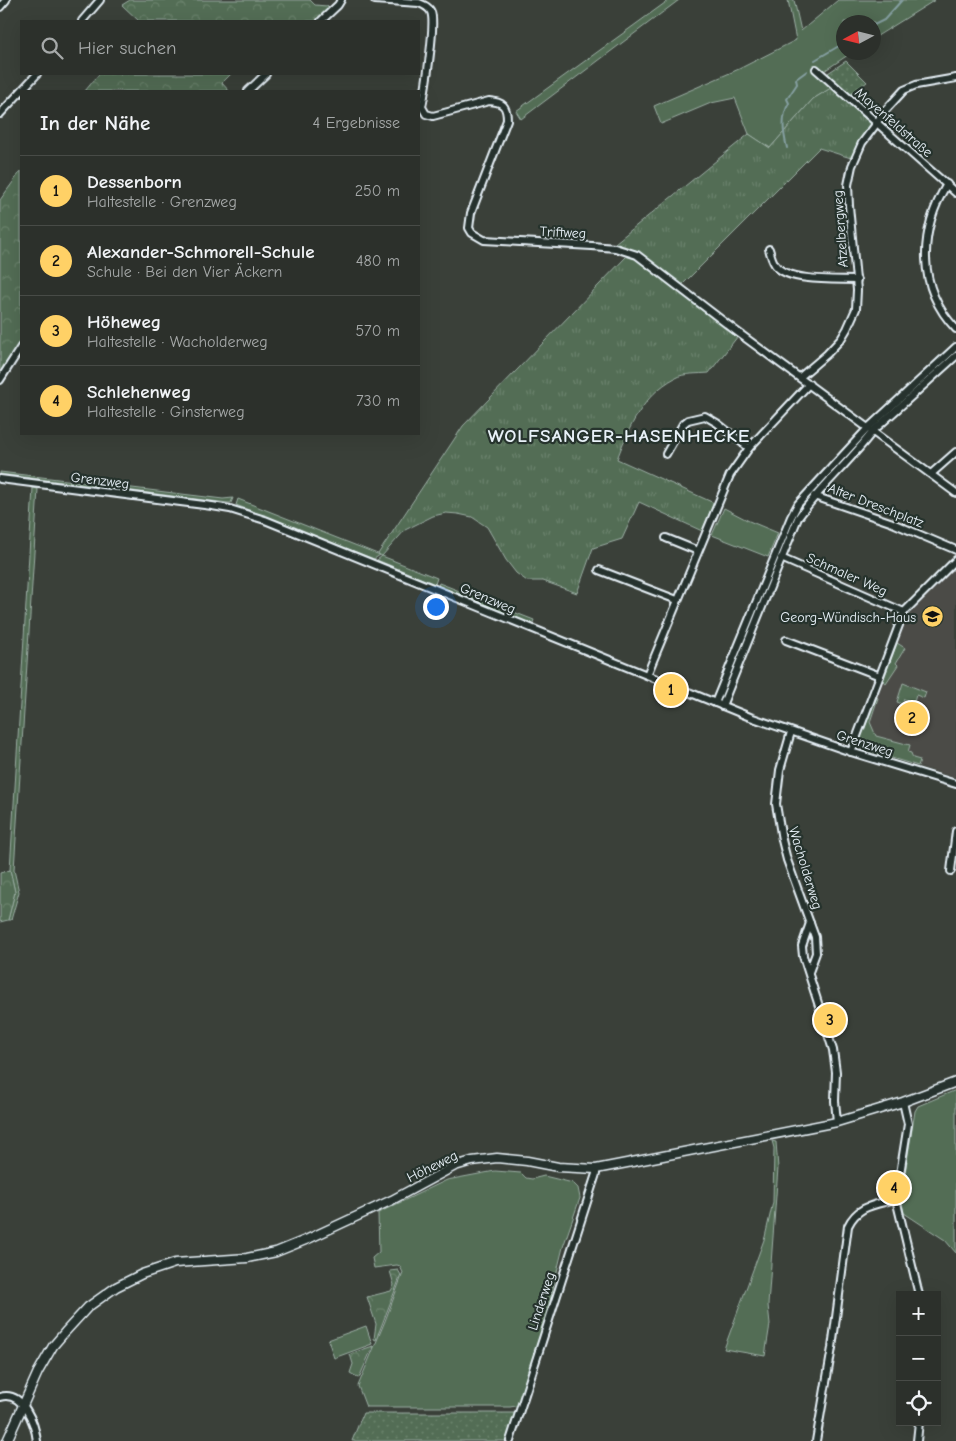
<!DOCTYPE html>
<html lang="de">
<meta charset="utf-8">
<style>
:root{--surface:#2c302b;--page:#343833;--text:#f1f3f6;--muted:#a6a9a9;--line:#484b47;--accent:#ffd166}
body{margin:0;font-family:"Comic Neue",sans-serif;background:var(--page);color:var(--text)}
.controls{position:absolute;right:15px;bottom:15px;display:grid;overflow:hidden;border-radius:0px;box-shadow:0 5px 20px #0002}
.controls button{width:45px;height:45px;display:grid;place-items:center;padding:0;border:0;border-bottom:1px solid var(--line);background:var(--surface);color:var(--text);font:25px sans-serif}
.compass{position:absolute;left:836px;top:15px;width:45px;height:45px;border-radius:50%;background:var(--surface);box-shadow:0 5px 20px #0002;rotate:263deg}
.you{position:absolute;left:435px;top:606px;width:18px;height:18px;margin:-12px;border:4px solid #fff;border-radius:50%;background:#1a73e8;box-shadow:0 0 0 8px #1a73e833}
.badge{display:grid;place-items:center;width:32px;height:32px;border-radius:50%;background:var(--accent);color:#111;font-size:16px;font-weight:700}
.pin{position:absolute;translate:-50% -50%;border:2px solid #fff;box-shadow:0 1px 5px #0006}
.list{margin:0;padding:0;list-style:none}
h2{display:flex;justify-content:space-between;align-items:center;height:65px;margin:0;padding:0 20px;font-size:21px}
h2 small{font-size:16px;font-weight:400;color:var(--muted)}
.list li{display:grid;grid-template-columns:32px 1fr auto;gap:15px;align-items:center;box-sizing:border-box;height:70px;padding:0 20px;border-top:1px solid var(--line)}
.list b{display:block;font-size:19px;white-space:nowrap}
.list p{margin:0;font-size:16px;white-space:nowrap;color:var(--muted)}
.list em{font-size:16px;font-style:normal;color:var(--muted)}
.icon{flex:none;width:28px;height:28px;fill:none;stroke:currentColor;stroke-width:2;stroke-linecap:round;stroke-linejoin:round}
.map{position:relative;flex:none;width:956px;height:1441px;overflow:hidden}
.search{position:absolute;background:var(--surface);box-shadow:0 5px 20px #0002;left:20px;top:20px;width:400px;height:55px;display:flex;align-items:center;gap:12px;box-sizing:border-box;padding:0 18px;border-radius:0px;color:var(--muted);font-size:19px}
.panel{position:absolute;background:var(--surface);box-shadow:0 5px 20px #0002;left:20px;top:90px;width:400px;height:345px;border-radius:0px}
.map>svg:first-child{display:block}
.built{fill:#4b4c46}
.grass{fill:#526d54;stroke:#9dafa6}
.forest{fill:url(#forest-crowns);stroke:#9dafa6}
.park{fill:url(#park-tufts);stroke:#9dafa6}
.garden{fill:url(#garden-dots);stroke:#9dafa6}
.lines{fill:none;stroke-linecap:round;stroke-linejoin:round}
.stream{stroke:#859fa1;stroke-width:2}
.minor-casing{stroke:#e8f1f8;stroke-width:10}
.tertiary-casing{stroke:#e8f1f8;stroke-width:11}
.minor{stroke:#26332d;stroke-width:6}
.tertiary{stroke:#26332d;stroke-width:8}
.labels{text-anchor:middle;stroke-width:4.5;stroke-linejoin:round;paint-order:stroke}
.street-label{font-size:14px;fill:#e8f1f8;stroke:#26332d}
.poi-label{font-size:14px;fill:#e8f1f8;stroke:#26332d;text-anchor:end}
.district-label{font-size:19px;font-weight:bold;letter-spacing:1px;fill:#e8f1f8;stroke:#26332d}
</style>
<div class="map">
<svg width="956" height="1441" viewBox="0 0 956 1441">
<defs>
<pattern id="forest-crowns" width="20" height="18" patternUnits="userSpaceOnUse" patternTransform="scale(1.25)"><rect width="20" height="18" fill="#526d54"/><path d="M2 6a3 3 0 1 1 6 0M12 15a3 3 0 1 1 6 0" fill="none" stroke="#6b826d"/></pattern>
<pattern id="park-tufts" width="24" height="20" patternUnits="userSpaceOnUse" patternTransform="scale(1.25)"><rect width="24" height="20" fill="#526d54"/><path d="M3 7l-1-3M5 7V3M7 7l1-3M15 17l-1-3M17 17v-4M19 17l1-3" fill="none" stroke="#6b826d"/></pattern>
<pattern id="garden-dots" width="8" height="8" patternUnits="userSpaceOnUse" patternTransform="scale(1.25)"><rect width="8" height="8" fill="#526d54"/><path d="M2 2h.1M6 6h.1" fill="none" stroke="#6b826d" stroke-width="1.8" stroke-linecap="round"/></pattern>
</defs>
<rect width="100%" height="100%" fill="#3a4039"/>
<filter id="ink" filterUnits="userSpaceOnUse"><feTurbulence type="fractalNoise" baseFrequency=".02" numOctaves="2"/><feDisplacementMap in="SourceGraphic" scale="10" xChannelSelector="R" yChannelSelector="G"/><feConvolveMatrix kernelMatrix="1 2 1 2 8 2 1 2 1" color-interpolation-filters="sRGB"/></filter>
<g filter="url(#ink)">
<!-- built -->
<polygon class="built" points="956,566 956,778 862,749 860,742 906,621 911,613"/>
<!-- grass -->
<g class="grass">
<polygon points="669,0 679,0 521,119 516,111"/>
<polygon points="788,0 794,0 801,31 838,0 935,0 874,38 874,22 844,22 844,52 851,53 818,75 831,88 813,99 770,148 749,134 735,98 711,103 661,124 654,106 739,69 796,40"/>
<polygon points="0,472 223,499 233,498 231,503 228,503 0,474"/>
<polygon points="33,488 38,489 14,870 19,892 11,920 8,920 15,892 10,870"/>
<polygon points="238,499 380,555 374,559 236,505"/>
<polygon points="724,508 749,521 778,533 768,557 712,535"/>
<polygon points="382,556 437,578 435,584 377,560"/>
<polygon points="439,583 534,620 532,625 438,586"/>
<polygon points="897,643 905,648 896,663 898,665 886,683 883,681"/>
<polygon points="903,683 926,692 924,698 916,695 914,702 904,699 902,704 897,702"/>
<polygon points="877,697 878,698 870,722 876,736 910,745 908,752 911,753 913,758 920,760 918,766 862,749 860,746 860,739"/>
<polygon points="956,1090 956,1253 945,1240 904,1213 901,1198 915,1111 918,1106"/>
<polygon points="772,1141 776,1142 778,1168 768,1305 770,1324 765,1356 724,1349 765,1237 773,1202 774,1148"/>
<polygon points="495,1171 521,1173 526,1178 532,1179 544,1176 573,1183 578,1188 580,1198 563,1247 546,1317 520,1402 516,1406 510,1407 366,1407 358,1386 385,1321 403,1273 400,1266 397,1265 374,1268 372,1258 379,1252 378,1213 447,1180"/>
<polygon points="366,1326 372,1344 334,1358 328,1340"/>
</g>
<!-- forest -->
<g class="forest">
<polygon points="130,0 310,0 315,5 327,6 329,9 316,21 139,21 122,5"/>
<polygon points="99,74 231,74 222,83 229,91 85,91"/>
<polygon points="21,171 21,341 0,374 0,200"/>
<polygon points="10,870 15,892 8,920 0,922 0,873"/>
<polygon points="398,1270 401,1275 376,1340 374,1339 376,1324 367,1297 391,1291 394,1285 390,1271"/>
<polygon points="373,1346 359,1378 350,1373 353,1364 350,1354"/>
</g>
<!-- park -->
<path class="park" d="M831,88L872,125L859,140L851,158L819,148L677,290L738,336L709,373C699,374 683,373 675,378C643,395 629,427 617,459L714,503L702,531L639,502L622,539L593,548L577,593L543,581H527L516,573L506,560L487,527L472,517L458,514L446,513L433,516L405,530L382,556L378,554L463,426L626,257L627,248L615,243L749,134L770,148L813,99Z"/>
<!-- garden -->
<g class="garden">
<polygon points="846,61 867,82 850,95 828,73"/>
<polygon points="363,1413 515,1413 506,1441 352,1441"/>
</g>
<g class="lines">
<!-- stream -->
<g class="stream">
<polyline points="874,25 884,20 902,0"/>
<polyline points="815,60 844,43"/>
<path d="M787,148C783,132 781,117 789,103L787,99L797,84L796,79L807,71"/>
</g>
<defs>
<g id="minor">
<path d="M375,0L419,3C424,5 429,7 431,12C436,23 425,92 422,107L426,114L433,116L489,101C503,102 507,106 507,120L471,213L469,228L472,233L484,240L592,246L615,248L637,255L736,331L956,493"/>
<polyline points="0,7 6,0"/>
<polyline points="82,21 100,0"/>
<polyline points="321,21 338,5 341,0"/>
<polyline points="816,69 956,193"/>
<polyline points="248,91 266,74"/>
<polyline points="0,114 37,74"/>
<path d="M947,184C919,231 916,287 956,329"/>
<path d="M769,249C771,255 772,262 777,267C791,282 837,279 857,280"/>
<polyline points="800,377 827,354 841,339 847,329 856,309 857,290 849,206 848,185 852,166 862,143 877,123 881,115 904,90 916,85 956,78"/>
<polyline points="0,380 21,347"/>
<polyline points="666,454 683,424 688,420 705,416 717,423 749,448"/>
<polyline points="931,474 956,452"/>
<polyline points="0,479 212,506 230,509 265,520 750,717 851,752 956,784"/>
<polyline points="814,496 890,522 956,550"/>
<polyline points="666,538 698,551"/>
<polyline points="781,558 904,612"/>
<polyline points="599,570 677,600"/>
<polyline points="786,640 880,676"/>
<polyline points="647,675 730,475 749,448 809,384"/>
<polyline points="715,703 791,517 798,504 868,428 956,347"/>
<path d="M722,706L798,518C821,486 850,462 873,431L956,356"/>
<polyline points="791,732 780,770 776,804 782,840 787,860 815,937 816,953 809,972"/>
<polyline points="851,752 904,612 956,560"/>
<polyline points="951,871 956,831"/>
<polyline points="810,923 802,946 803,956 833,1050 836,1072 835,1101 837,1122"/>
<polyline points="903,1102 908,1124 896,1199 919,1295"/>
<path d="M0,1397C23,1390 35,1424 37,1441"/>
<polyline points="510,1441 596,1174 596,1169"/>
<path d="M816,1441L832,1348L848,1226C858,1205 875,1205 896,1199"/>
<polyline points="917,1441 919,1422"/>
</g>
<polyline id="tertiary" points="7,1441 38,1372 53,1346 65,1332 88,1307 116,1287 142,1274 175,1263 247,1258 276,1252 308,1239 392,1200 455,1166 472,1161 497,1158 527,1161 558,1167 596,1169 837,1122 903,1102 956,1082"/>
</defs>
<!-- minor casing -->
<use href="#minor" class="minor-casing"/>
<!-- tertiary casing -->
<use href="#tertiary" class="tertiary-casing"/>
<!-- minor -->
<use href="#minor" class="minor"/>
<!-- tertiary -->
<use href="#tertiary" class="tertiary"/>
</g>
</g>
<!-- icons -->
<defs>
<symbol id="school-disc" viewBox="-11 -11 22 22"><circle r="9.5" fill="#ffd166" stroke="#26332d"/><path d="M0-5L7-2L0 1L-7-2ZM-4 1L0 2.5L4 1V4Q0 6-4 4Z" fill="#111"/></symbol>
</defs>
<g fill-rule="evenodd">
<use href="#school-disc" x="920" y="604" width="25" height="25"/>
</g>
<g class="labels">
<!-- street labels -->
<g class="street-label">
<text transform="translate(894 122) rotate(41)" y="5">Mayenfeldstraße</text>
<text transform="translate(840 229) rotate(-94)" y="5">Atzelbergweg</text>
<text transform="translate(563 232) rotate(3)" y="5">Triftweg</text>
<text transform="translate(100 480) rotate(7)" y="5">Grenzweg</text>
<text transform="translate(876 505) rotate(21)" y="5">Alter Dreschplatz</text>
<text transform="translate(847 574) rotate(24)" y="5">Schmaler Weg</text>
<text transform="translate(488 598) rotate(23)" y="5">Grenzweg</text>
<text transform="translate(865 743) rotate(18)" y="5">Grenzweg</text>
<text transform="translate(806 868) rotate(73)" y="5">Wacholderweg</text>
<text transform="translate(432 1166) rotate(-26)" y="5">Höheweg</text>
<text transform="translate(541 1301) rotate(-72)" y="5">Linderweg</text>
</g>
<!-- poi labels -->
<g class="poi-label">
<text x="916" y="622">Georg-Wündisch-Haus</text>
</g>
<!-- district labels -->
<g class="district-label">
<text x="619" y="442">WOLFSANGER-HASENHECKE</text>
</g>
</g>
</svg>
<div class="controls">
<button>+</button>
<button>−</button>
<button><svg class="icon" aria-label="locate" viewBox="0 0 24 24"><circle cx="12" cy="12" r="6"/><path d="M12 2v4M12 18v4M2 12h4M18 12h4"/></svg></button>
</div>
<svg class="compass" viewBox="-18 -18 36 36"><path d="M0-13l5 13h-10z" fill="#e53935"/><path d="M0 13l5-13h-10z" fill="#a6a9a9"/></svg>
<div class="you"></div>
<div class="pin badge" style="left:671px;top:690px">1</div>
<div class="pin badge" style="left:912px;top:718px">2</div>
<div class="pin badge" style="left:830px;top:1020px">3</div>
<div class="pin badge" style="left:894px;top:1188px">4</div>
<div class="search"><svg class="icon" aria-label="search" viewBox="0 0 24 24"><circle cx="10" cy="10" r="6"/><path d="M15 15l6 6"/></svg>Hier suchen</div>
<section class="panel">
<h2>In der Nähe<small>4 Ergebnisse</small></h2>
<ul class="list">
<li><span class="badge">1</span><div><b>Dessenborn</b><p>Haltestelle · Grenzweg</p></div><em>250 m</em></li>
<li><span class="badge">2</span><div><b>Alexander-Schmorell-Schule</b><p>Schule · Bei den Vier Äckern</p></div><em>480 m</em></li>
<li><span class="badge">3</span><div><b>Höheweg</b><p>Haltestelle · Wacholderweg</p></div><em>570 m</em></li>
<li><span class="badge">4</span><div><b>Schlehenweg</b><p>Haltestelle · Ginsterweg</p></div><em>730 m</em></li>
</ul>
</section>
</div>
